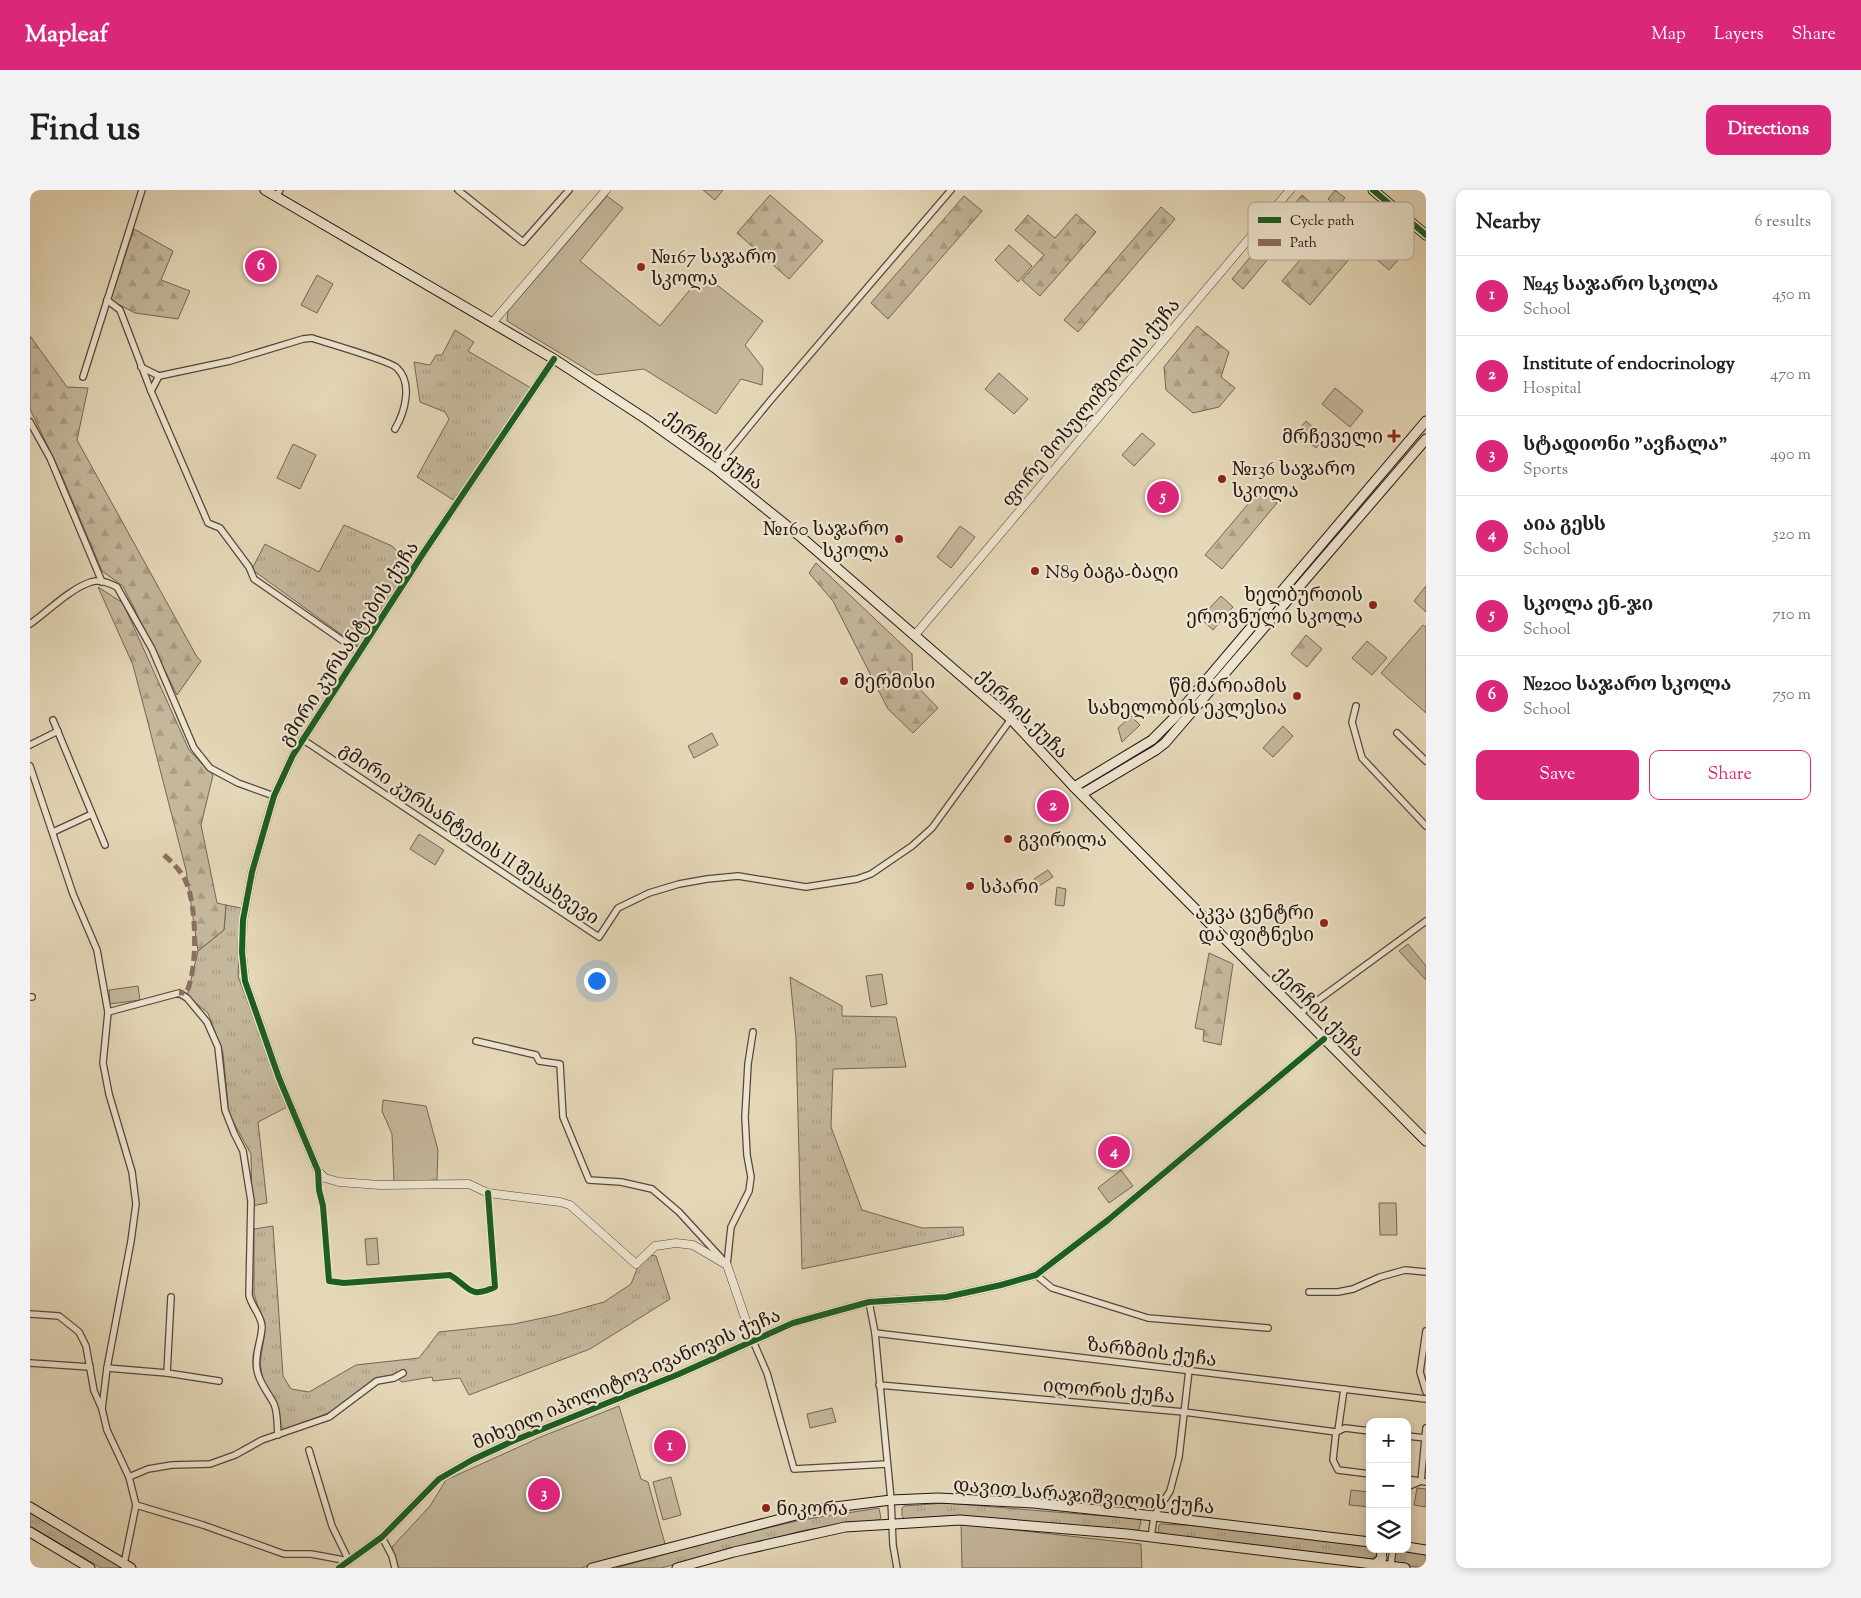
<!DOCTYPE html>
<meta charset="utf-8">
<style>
:root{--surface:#fff;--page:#f2f2f2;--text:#202124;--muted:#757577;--line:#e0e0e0;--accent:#db2777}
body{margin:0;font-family:"Sorts Mill Goudy","Noto Serif Georgian",serif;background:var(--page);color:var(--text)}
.controls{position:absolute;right:15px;bottom:15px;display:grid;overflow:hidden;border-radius:10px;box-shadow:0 2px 8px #0003}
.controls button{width:45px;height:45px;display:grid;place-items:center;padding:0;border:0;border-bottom:1px solid var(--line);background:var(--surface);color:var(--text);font:25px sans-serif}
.you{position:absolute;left:566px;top:790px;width:18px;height:18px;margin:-12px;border:4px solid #fff;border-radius:50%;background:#1a73e8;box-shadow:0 0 0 8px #1a73e833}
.badge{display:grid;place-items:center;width:32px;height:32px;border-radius:50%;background:var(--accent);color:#fff;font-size:16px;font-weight:700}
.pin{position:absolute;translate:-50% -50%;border:2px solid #fff;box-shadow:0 1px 5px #0006}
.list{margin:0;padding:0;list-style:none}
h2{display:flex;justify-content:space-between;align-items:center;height:65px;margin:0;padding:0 20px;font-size:21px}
h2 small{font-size:16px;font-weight:400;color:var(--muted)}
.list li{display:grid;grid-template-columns:32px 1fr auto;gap:15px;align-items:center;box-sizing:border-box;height:80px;padding:0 20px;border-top:1px solid var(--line)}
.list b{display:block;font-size:19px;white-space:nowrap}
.list p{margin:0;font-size:16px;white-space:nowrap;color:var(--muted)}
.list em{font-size:16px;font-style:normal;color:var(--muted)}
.actions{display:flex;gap:10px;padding:15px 20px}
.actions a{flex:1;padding:11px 0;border:1px solid var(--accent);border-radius:10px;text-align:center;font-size:18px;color:var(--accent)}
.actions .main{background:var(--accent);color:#fff}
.icon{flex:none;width:28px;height:28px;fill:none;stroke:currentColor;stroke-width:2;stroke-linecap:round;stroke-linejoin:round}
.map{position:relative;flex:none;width:1396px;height:1378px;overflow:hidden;border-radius:10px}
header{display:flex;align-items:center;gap:30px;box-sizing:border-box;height:70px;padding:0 25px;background:var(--accent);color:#fff}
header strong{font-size:24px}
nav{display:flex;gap:28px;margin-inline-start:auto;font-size:18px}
.intro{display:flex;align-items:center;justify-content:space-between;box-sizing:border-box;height:120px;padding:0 30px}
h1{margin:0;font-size:35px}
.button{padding:12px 22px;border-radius:10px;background:var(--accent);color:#fff;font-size:18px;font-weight:700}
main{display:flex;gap:30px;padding:0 30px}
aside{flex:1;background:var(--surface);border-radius:10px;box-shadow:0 2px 8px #0003}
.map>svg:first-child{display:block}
.grass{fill:url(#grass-tufts);stroke:#736656}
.forest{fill:url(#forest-firs);stroke:#736656}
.park{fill:#c4b79c;stroke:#736656}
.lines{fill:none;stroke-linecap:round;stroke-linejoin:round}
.minor-casing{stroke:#53463b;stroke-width:8}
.tertiary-casing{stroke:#53463b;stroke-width:9}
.secondary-casing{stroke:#221611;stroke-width:11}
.primary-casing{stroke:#221611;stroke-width:11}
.minor{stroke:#eee6d1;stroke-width:5.5}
.tertiary{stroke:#eee6d1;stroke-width:8}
.secondary{stroke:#eee6d1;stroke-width:9}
.primary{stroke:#e5d8b8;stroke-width:9}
.quiet{stroke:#8d6e63;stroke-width:5;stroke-dasharray:10 5;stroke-linecap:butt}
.cycleway-casing{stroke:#eee6d1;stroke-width:9}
.cycleway{stroke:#1b5e20;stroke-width:6}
.poi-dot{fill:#8f2418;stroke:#eee6d1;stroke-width:2}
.labels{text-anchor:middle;stroke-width:4.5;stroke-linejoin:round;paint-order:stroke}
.poi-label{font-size:19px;fill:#221611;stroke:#eee6d1;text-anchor:start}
.street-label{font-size:19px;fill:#221611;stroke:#eee6d1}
.key{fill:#eee6d1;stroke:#b1a897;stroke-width:1}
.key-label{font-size:14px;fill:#221611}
</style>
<header>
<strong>Mapleaf</strong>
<nav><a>Map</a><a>Layers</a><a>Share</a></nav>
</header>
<div class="intro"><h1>Find us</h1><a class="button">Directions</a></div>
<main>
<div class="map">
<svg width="1396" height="1378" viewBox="0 0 1396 1378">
<defs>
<pattern id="grass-tufts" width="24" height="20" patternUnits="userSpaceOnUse" patternTransform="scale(1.25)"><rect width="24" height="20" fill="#c4b79c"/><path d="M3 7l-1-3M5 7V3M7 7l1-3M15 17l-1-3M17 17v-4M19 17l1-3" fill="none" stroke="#a89d85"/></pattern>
<pattern id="forest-firs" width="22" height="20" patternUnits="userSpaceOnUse" patternTransform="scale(1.25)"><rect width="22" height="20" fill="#c4b79c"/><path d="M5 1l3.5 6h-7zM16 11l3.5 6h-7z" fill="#a89d85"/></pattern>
</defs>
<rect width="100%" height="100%" fill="#e5d8b8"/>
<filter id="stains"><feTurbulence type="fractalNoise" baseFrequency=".004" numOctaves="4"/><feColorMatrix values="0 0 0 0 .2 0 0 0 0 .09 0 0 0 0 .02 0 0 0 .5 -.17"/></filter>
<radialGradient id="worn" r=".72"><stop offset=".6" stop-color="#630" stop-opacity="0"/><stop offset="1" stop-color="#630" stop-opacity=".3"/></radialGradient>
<!-- grass -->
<g class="grass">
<polygon points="425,140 444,152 438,161 501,198 425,311 387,287 419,229 415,222 390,212 384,172 400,175 406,165 412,165"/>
<polygon points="314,335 362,356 382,375 330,455 326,455 224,381 223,377 235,354 289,382"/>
<polygon points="1144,533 1147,535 1128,554 1086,578 1085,576"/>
<polygon points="196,715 211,718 208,786 257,917 228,932 237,1013 222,1016 221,964 199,924 193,863 178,823 157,806 168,761 194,740"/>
<polygon points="760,787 812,816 812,826 866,827 876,877 803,879 801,937 832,1020 892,1038 933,1037 934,1045 772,1079 766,849"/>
<polygon points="243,1036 253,1186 261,1199 279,1202 326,1175 389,1168 409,1142 484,1134 527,1125 574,1112 601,1094 609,1074 620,1065 626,1066 640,1109 560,1159 439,1205 430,1188 403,1191 402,1187 372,1192 364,1186 344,1189 303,1221 255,1240 250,1235 247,1214 234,1196 230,1172 234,1148 234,1135 224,1104 224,1039"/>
<polygon points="916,1313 1110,1329 1111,1332 1108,1343 917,1326 875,1329 872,1326 872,1318 874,1316"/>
<polygon points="849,1318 851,1328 849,1330 775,1340 631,1378 586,1378 678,1352 771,1330"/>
<polygon points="0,1321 95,1378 71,1378 0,1336"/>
<polygon points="1131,1334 1173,1336 1340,1356 1340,1359 1347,1359 1347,1365 1342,1369 1235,1358 1128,1344 1129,1335"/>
<polygon points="1365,1360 1396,1364 1396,1378 1364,1374"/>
</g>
<!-- forest -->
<g class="forest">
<polygon points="673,0 693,0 685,10"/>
<polygon points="740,5 793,51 759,89 707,43"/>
<polygon points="1272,5 1283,15 1213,99 1202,89"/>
<polygon points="934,6 952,21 858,129 841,113"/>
<polygon points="1131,17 1145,29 1048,142 1034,130"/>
<polygon points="1046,24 1066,42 1010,106 992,90 1014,65 985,40 998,25 1025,48"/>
<polygon points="104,39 143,61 131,90 160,101 148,129 105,123 80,110"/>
<polygon points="1293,43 1321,67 1280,115 1252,91"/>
<polygon points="1167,136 1199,162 1191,187 1205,198 1189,217 1163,223 1136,200 1134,177"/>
<polygon points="0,146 37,197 58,198 47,250 167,467 171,471 147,505 93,396 72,381 32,286 0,219"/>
<polygon points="1230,300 1247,313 1192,379 1175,365"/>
<polygon points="786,373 882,464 883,492 908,518 883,543 858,519 803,411 779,383"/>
<polygon points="68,397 93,413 159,560 183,585 171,635 187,713 196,715 194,740 168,761 156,680 103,475"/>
<polygon points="1276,445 1292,459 1277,477 1261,464"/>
<polygon points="1179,763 1203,774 1191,855 1173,851 1174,840 1165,838"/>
</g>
<!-- park -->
<g class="park">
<polygon points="1305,0 1315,8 1307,17 1298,9"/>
<polygon points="577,6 593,18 550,71 630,136 673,84 733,131 715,155 733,178 732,195 711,189 686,224 614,179 566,185 477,131 478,121"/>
<polygon points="1355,47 1375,62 1359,80 1339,63 1350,49"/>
<polygon points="979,55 1002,76 988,92 965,70"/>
<polygon points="287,85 303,94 287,123 271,115"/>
<polygon points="969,183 998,209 984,224 955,199"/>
<polygon points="1305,198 1333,221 1320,237 1292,214"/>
<polygon points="1276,231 1295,248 1286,258 1267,242"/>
<polygon points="1112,243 1125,254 1104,276 1092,265"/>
<polygon points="263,254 286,265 270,299 247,288"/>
<polygon points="930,336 945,347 921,378 907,367"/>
<polygon points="1396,396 1396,422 1384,411"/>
<polygon points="1191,406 1203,417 1183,440 1170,428"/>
<polygon points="1393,435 1396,437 1396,523 1351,483"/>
<polygon points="1337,451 1357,468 1342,485 1322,468"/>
<polygon points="1101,526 1110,535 1092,552 1088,538"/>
<polygon points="1253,536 1263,546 1243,567 1233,558"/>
<polygon points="682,543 688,555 664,568 658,556"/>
<polygon points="389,644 414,660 405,675 380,659"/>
<polygon points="1018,680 1023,687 1009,696 1004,689"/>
<polygon points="1027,697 1036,699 1034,716 1025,715"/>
<polygon points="1378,754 1396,776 1396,790 1369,761"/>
<polygon points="852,784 857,814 841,817 836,786"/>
<polygon points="108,796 110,810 80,814 79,800"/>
<polygon points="353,910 396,916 408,960 407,990 364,992 362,944 352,921"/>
<polygon points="1091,980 1103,996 1079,1013 1068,998"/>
<polygon points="1366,1013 1367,1045 1350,1045 1349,1013"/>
<polygon points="347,1048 349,1074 337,1075 335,1049"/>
<polygon points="589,1216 611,1289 618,1292 635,1354 551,1378 368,1378 362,1357 400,1316 416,1290 513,1246"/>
<polygon points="802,1218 806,1232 780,1238 777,1224"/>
<polygon points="641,1287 651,1325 633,1330 623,1292"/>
<polygon points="1387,1298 1396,1299 1396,1317 1384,1315"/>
<polygon points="1321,1300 1340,1302 1340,1317 1319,1315"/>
<polygon points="931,1334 1111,1354 1112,1378 932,1378"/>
</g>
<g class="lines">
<defs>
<g id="minor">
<polyline points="428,0 493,52 539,0"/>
<polyline points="246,7 250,0"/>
<polyline points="77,110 90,120 121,201 178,333 190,338 219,377 224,389 329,462"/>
<path d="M111,177L129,186L200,171L273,149L282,148C296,153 361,171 367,178C383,193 375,222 365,239"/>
<polyline points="53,187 112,0"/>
<polyline points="121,201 129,186"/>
<polyline points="0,232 20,268 72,392"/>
<polyline points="685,278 740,211 921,0"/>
<path d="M0,434C17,422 41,398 61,392C70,389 79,393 87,397L122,459L164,558L180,578L208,593L244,606"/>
<polyline points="1326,516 1322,532 1332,568 1396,636"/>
<polyline points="23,530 75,655"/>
<polyline points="1367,543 1396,571"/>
<polyline points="272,549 569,747 588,718 619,703 649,694 677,689 708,686 776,697 827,689 841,684 882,656 902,638 981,529"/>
<polyline points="0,555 28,541"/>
<polyline points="0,576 43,704 67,760 78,822 73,873 79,904 102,982 106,1014 101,1051 77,1178 72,1219 77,1240 99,1287 106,1315 94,1374"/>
<polyline points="23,642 62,624"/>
<polyline points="0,807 2,807"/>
<path d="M78,822L149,803L157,808L177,832L188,857L195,920L204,943L213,961L221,1011L219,1105C221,1116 232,1126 232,1137C231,1152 224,1165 227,1180C229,1193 238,1202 244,1214C248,1223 247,1236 248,1245"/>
<polyline points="1269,824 1396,731"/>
<polyline points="446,851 506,865 509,871 530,874 533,927 559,990 591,992 622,999 649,1022 693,1070"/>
<path d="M288,981L289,1000L293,1016L299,1091L314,1093L420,1085C441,1098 439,1109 465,1097L458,1003"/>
<polyline points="697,1075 701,1037 719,1001 721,987 717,965 715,927 718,874 723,842"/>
<polyline points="1006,1085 1022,1098 1118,1128 1238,1138"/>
<polyline points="1279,1102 1308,1102 1323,1099 1350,1087 1375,1080 1396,1082"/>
<polyline points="839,1112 845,1143 861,1310 863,1355 867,1378"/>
<polyline points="0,1124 29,1126 49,1142 56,1156 64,1201 72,1219"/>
<polyline points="1396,1141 1390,1182 1396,1202"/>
<polyline points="845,1143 1396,1209"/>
<polyline points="723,1151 737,1183 764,1279 857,1274"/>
<polyline points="0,1173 60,1177"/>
<polyline points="77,1178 137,1183 189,1191"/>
<polyline points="137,1183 141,1107"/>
<polyline points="849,1195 1154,1222 1306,1242 1315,1238 1340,1241"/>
<polyline points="1308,1241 1314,1199"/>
<polyline points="1306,1242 1303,1270 1308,1280 1340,1284"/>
<polyline points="1377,1246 1396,1248"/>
<polyline points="279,1260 302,1336 319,1371"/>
<polyline points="99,1287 118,1279 142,1275 180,1274 205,1265 232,1250 299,1227 347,1191 364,1188 373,1183"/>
<polyline points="1377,1289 1396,1292"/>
<polyline points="1377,1297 1391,1291 1396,1238"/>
<polyline points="106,1315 173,1335 254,1364 281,1364 319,1371"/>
<polyline points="352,1347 362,1366 365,1378"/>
<polyline points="1121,1348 1124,1326 1140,1301 1149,1267 1159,1180"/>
<polyline points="1363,1359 1361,1373 1365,1377"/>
</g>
<g id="tertiary">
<polyline points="463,132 576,0"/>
<polyline points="524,169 394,362 263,565 244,606 222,682 213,730 212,762 215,791 249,888 288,981 295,988 309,992 350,995 439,994 458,1003 530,1012 540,1015 606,1074 625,1056 646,1053 663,1055 697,1075 723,1151"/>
<polyline points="885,445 1260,0"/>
<polyline points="309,1378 352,1347 409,1289 442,1270 483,1251 649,1184 763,1133 839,1112 916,1107 971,1095 1006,1085 1078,1030 1294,849"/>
</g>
<g id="secondary">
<polyline points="235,0 524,169 616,229 685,278 771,347 981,529 1044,597 1396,951"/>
<polyline points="1044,597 1122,550 1145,527 1396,231"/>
<polyline points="1052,604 1126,560 1135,553 1396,249"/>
<polyline points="0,1317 101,1378"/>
<polyline points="0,1342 60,1378"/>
<polyline points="1377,1357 1396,1360"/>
<polyline points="1346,1374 1352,1368 1351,1359"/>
<polyline points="562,1378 789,1319 861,1310 908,1308 1003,1313 1124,1326 1340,1352"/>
<polyline points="647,1378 704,1362 815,1337 930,1330 1097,1344 1375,1378"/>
</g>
<polyline id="primary" points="1343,0 1396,45"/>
</defs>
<!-- minor casing -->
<use href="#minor" class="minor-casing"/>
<!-- tertiary casing -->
<use href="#tertiary" class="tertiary-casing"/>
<!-- secondary casing -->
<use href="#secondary" class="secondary-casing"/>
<!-- primary casing -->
<use href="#primary" class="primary-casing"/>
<!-- minor -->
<use href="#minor" class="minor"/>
<!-- tertiary -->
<use href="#tertiary" class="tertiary"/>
<!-- secondary -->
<use href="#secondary" class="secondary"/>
<!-- primary -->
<use href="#primary" class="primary"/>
<!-- quiet -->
<path class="quiet" d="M134,665C142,672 152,682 156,692C167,716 168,781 156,803H149"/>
<defs>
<g id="cycleway">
<polyline points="1343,0 1396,45"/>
<path d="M458,1003L465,1097C439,1109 441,1098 420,1085L314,1093L299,1091L293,1016L289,1000L288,981L249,888L215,791L212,762L213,730L222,682L244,606L263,565L394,362L524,169"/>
<polyline points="309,1378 352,1347 409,1289 442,1270 483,1251 649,1184 763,1133 839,1112 916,1107 971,1095 1006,1085 1078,1030 1294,849"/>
</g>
</defs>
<!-- cycleway casing -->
<use href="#cycleway" class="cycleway-casing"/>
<!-- cycleway -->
<use href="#cycleway" class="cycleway"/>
</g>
<!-- markers -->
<g class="poi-dot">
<circle cx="611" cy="77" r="5"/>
<path d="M1361.5 238.5h5v5h5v5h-5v5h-5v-5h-5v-5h5z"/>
<circle cx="1192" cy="289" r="5"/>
<circle cx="869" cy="349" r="5"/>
<circle cx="1005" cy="381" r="5"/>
<circle cx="1343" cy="415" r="5"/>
<circle cx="814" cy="491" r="5"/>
<circle cx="1267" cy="506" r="5"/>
<circle cx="978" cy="649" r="5"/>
<circle cx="940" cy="696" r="5"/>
<circle cx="1294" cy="733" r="5"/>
<circle cx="736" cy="1318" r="5"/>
</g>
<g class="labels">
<!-- poi labels -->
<g class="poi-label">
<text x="621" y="73">№167 საჯარო<tspan x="621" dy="22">სკოლა</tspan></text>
<text x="1353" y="253" text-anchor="end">მრჩეველი</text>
<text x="1202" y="285">№136 საჯარო<tspan x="1202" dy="22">სკოლა</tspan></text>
<text x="859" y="345" text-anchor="end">№160 საჯარო<tspan x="859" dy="22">სკოლა</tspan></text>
<text x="1015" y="388">N89 ბაგა-ბაღი</text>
<text x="1333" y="411" text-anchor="end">ხელბურთის<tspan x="1333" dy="22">ეროვნული სკოლა</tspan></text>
<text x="824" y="498">მერმისი</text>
<text x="1257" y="502" text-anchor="end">წმ.მარიამის<tspan x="1257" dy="22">სახელობის ეკლესია</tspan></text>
<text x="988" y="656">გვირილა</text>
<text x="950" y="703">სპარი</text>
<text x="1284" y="729" text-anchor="end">აკვა ცენტრი<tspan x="1284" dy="22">და ფიტნესი</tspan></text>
<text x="746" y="1325">ნიკორა</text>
</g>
<!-- street labels -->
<g class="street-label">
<text transform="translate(1060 212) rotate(-50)" y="7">ფორე მოსულიშვილის ქუჩა</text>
<text transform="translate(684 259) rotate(37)" y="7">ქერჩის ქუჩა</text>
<text transform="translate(318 453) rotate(-57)" y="7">გმირი კურსანტების ქუჩა</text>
<text transform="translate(993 523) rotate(44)" y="7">ქერჩის ქუჩა</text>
<text transform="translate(440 643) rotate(34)" y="7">გმირი კურსანტების II შესახვევი</text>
<text transform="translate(1290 821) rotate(45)" y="7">ქერჩის ქუჩა</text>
<text transform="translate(1122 1161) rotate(7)" y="7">ზარზმის ქუჩა</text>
<text transform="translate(596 1188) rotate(-23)" y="7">მიხეილ იპოლიტოვ-ივანოვის ქუჩა</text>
<text transform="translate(1079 1200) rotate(5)" y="7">ილორის ქუჩა</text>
<text transform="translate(1054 1305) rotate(5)" y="7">დავით სარაჯიშვილის ქუჩა</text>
</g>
</g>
<!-- legend -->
<rect x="1218" y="12" width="166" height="58" rx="8" class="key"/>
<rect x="1228" y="27" width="23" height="6" fill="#1b5e20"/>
<rect x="1228" y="49" width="23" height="7" fill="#8d6e63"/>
<g class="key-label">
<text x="1260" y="35">Cycle path</text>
<text x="1260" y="57">Path</text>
</g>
<rect width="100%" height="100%" filter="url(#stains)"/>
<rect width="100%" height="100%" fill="url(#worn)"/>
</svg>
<div class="controls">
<button>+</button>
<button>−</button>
<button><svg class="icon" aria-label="layers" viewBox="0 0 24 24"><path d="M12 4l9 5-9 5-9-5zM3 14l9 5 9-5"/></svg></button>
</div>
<div class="you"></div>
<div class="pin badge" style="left:640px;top:1256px">1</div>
<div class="pin badge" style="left:1023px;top:616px">2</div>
<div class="pin badge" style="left:514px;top:1304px">3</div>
<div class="pin badge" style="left:1084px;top:962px">4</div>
<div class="pin badge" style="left:1133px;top:307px">5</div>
<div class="pin badge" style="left:231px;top:76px">6</div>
</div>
<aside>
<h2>Nearby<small>6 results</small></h2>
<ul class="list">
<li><span class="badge">1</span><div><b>№45 საჯარო სკოლა</b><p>School</p></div><em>450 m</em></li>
<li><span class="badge">2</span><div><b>Institute of endocrinology</b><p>Hospital</p></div><em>470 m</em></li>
<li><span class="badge">3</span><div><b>სტადიონი &quot;ავჩალა&quot;</b><p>Sports</p></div><em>490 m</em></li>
<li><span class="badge">4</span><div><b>აია გესს</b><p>School</p></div><em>520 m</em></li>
<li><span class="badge">5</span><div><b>სკოლა ენ-ჯი</b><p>School</p></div><em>710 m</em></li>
<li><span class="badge">6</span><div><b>№200 საჯარო სკოლა</b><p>School</p></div><em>750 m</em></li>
</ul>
<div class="actions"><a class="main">Save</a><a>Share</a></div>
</aside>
</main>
